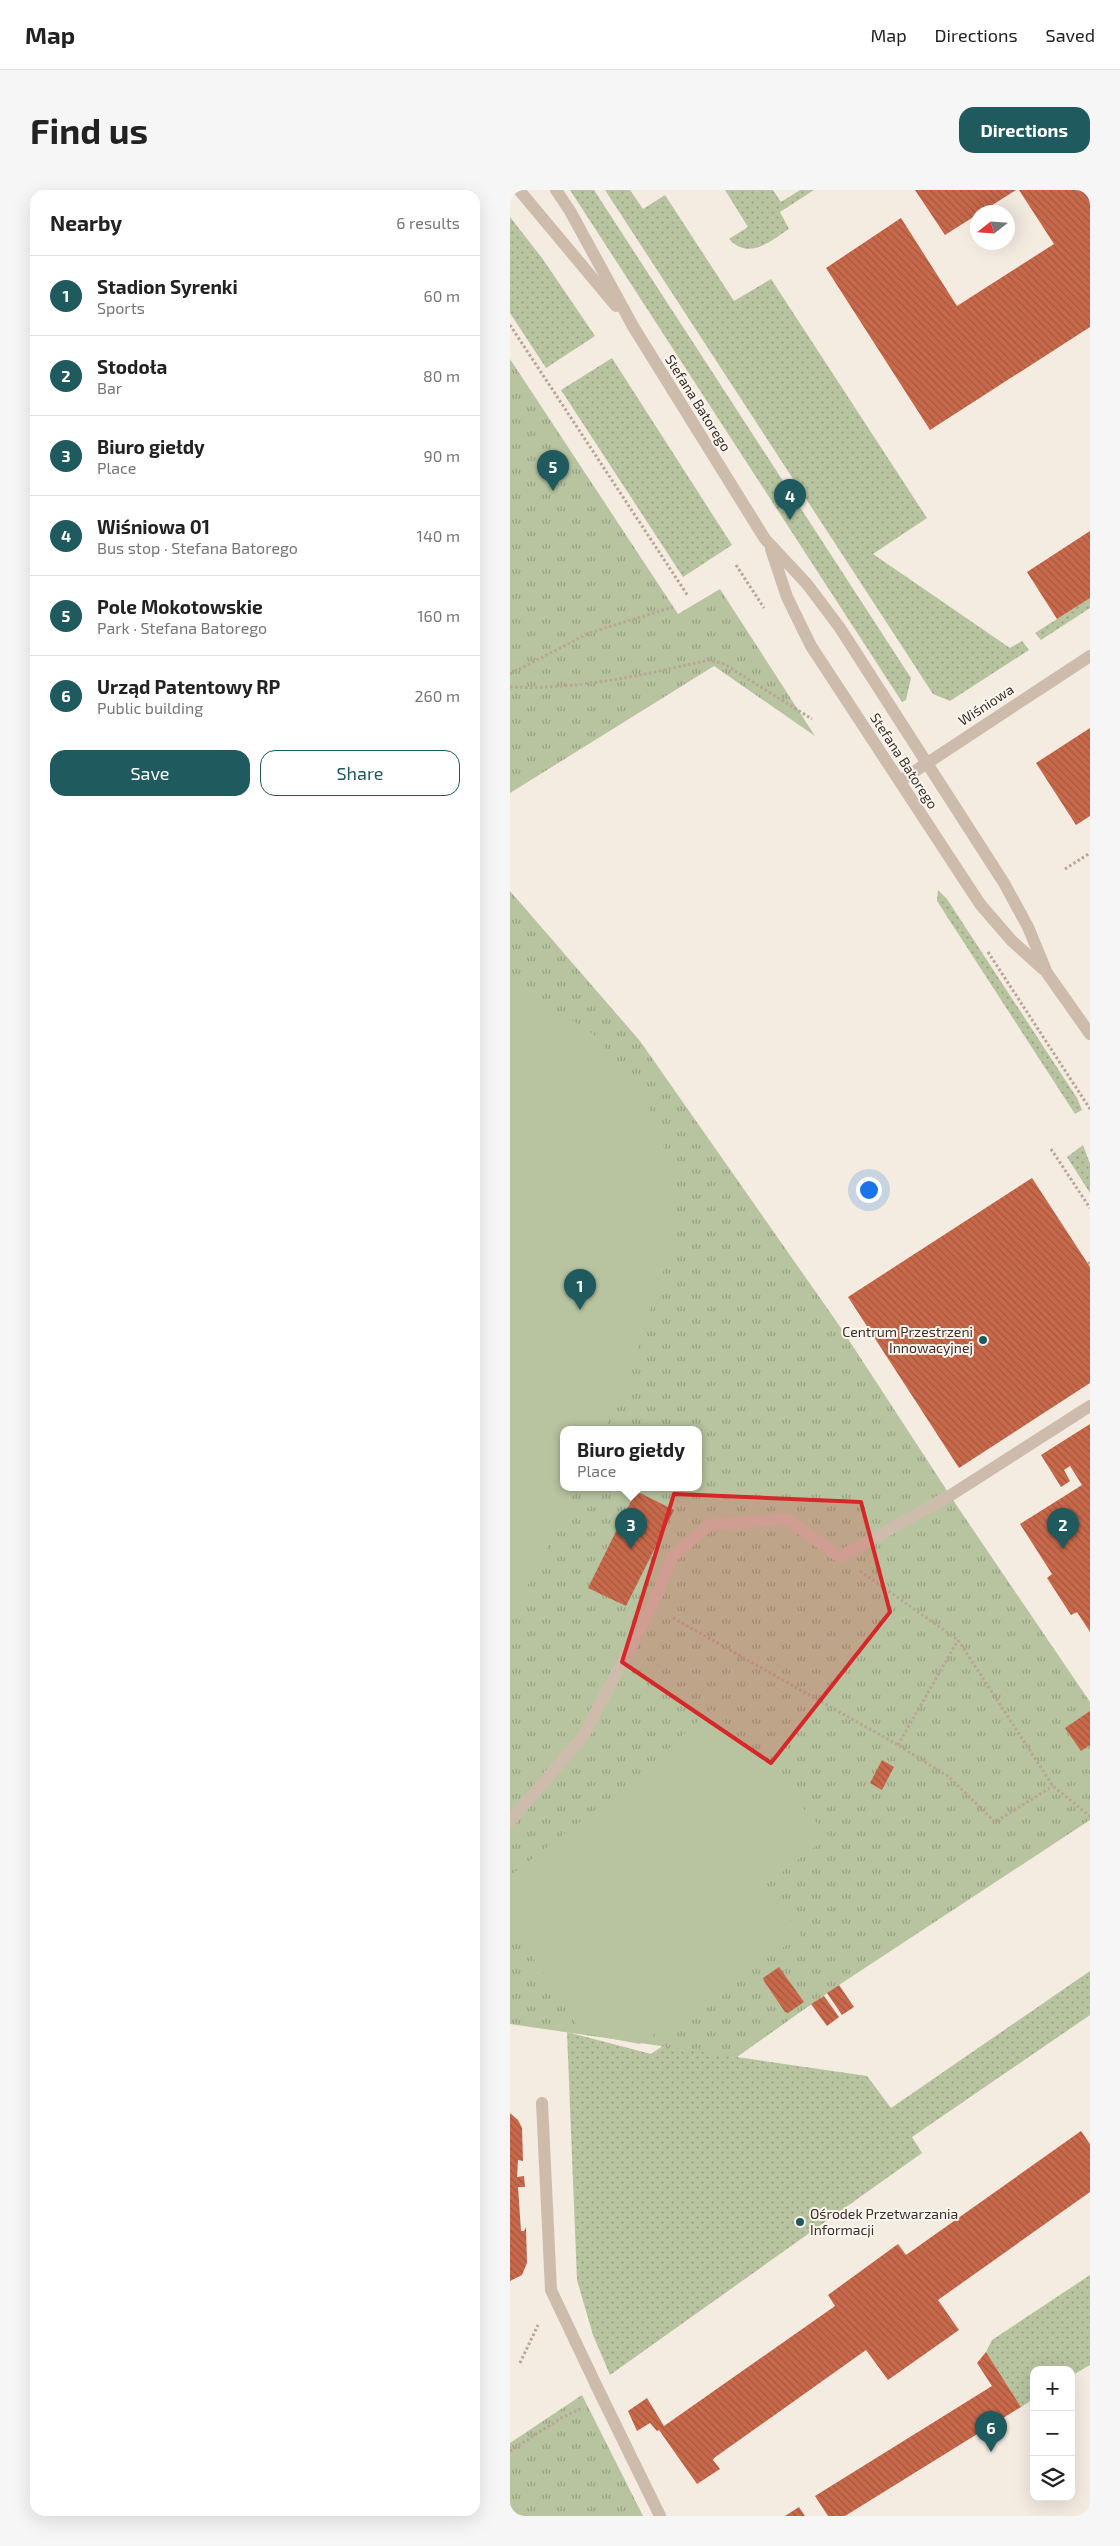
<!DOCTYPE html>
<meta charset="utf-8">
<style>
:root{--surface:#fff;--page:#f6f6f6;--text:#222;--muted:#767676;--line:#e0e0e0;--accent:#1f5a5e}
body{margin:0;font-family:"Exo 2",sans-serif;background:var(--page);color:var(--text)}
.controls{position:absolute;right:15px;bottom:15px;display:grid;overflow:hidden;border-radius:10px;box-shadow:0 5px 20px #0002}
.controls button{width:45px;height:45px;display:grid;place-items:center;padding:0;border:0;border-bottom:1px solid var(--line);background:var(--surface);color:var(--text);font:25px sans-serif}
.compass{position:absolute;left:460px;top:15px;width:45px;height:45px;border-radius:50%;background:var(--surface);box-shadow:0 5px 20px #0002;rotate:253deg}
.you{position:absolute;left:358px;top:999px;width:18px;height:18px;margin:-12px;border:4px solid #fff;border-radius:50%;background:#1a73e8;box-shadow:0 0 0 8px #1a73e833}
.badge{display:grid;place-items:center;width:32px;height:32px;border-radius:50%;background:var(--accent);color:#fff;font-size:16px;font-weight:700}
.pin{position:absolute;translate:-50% -41px;filter:drop-shadow(0 1px 2px #0008)}
.pin::after{content:'';position:absolute;top:26px;width:18px;height:15px;background:inherit;clip-path:polygon(0 0,100% 0,50% 100%)}
.popup{position:absolute;left:50px;top:1236px;width:142px;height:65px;box-sizing:border-box;display:grid;place-content:center;border-radius:10px;background:var(--surface);filter:drop-shadow(0 1px 4px #0005);font-size:16px;white-space:nowrap;color:var(--muted)}
.popup b{font-size:19px;color:var(--text)}
.popup::after{content:'';position:absolute;left:50%;top:100%;margin-left:-10px;border:10px solid transparent;border-top-color:var(--surface)}
.list{margin:0;padding:0;list-style:none}
h2{display:flex;justify-content:space-between;align-items:center;height:65px;margin:0;padding:0 20px;font-size:21px}
h2 small{font-size:16px;font-weight:400;color:var(--muted)}
.list li{display:grid;grid-template-columns:32px 1fr auto;gap:15px;align-items:center;box-sizing:border-box;height:80px;padding:0 20px;border-top:1px solid var(--line)}
.list b{display:block;font-size:19px;white-space:nowrap}
.list p{margin:0;font-size:16px;white-space:nowrap;color:var(--muted)}
.list em{font-size:16px;font-style:normal;color:var(--muted)}
.actions{display:flex;gap:10px;padding:15px 20px}
.actions a{flex:1;padding:11px 0;border:1px solid var(--accent);border-radius:15px;text-align:center;font-size:18px;color:var(--accent)}
.actions .main{background:var(--accent);color:#fff}
.icon{flex:none;width:28px;height:28px;fill:none;stroke:currentColor;stroke-width:2;stroke-linecap:round;stroke-linejoin:round}
.map{position:relative;flex:none;width:580px;height:2326px;overflow:hidden;border-radius:15px}
header{display:flex;align-items:center;gap:30px;box-sizing:border-box;height:70px;padding:0 25px;background:var(--surface);border-bottom:1px solid var(--line)}
header strong{font-size:24px}
nav{display:flex;gap:28px;margin-inline-start:auto;font-size:18px}
.intro{display:flex;align-items:center;justify-content:space-between;box-sizing:border-box;height:120px;padding:0 30px}
h1{margin:0;font-size:35px}
.button{padding:12px 22px;border-radius:15px;background:var(--accent);color:#fff;font-size:18px;font-weight:700}
main{display:flex;gap:30px;padding:0 30px}
aside{flex:1;background:var(--surface);border-radius:15px;box-shadow:0 5px 20px #0002}
.map>svg:first-child{display:block}
.grass{fill:url(#grass-dots)}
.park{fill:url(#park-tufts);fill-rule:evenodd}
.garden{fill:#b8c4a0}
.building{fill:url(#building-back-hatch)}
.lines{fill:none;stroke-linecap:round;stroke-linejoin:round}
.path{stroke:#b9a596;stroke-width:3;stroke-dasharray:2.5 2.5;stroke-linecap:butt}
.service{stroke:#cdbbac;stroke-width:12}
.minor{stroke:#cdbbac;stroke-width:12}
.tertiary{stroke:#cdbbac;stroke-width:12}
.marked{fill:#d62828;fill-opacity:0.2;stroke:#d62828;stroke-width:4;stroke-linejoin:round}
.poi-dot{fill:#1f5a5e;stroke:#fbf5ee;stroke-width:2}
.labels{text-anchor:middle;stroke-width:4;stroke-linejoin:round;paint-order:stroke}
.street-label{font-size:14px;fill:#3b302b;stroke:#fbf5ee}
.poi-label{font-size:14px;fill:#3b302b;stroke:#fbf5ee;text-anchor:end}
</style>
<header>
<strong>Map</strong>
<nav><a>Map</a><a>Directions</a><a>Saved</a></nav>
</header>
<div class="intro"><h1>Find us</h1><a class="button">Directions</a></div>
<main>
<aside>
<h2>Nearby<small>6 results</small></h2>
<ul class="list">
<li><span class="badge">1</span><div><b>Stadion Syrenki</b><p>Sports</p></div><em>60 m</em></li>
<li><span class="badge">2</span><div><b>Stodoła</b><p>Bar</p></div><em>80 m</em></li>
<li><span class="badge">3</span><div><b>Biuro giełdy</b><p>Place</p></div><em>90 m</em></li>
<li><span class="badge">4</span><div><b>Wiśniowa 01</b><p>Bus stop · Stefana Batorego</p></div><em>140 m</em></li>
<li><span class="badge">5</span><div><b>Pole Mokotowskie</b><p>Park · Stefana Batorego</p></div><em>160 m</em></li>
<li><span class="badge">6</span><div><b>Urząd Patentowy RP</b><p>Public building</p></div><em>260 m</em></li>
</ul>
<div class="actions"><a class="main">Save</a><a>Share</a></div>
</aside>
<div class="map">
<svg width="580" height="2326" viewBox="0 0 580 2326">
<defs>
<pattern id="grass-dots" width="8" height="8" patternUnits="userSpaceOnUse" patternTransform="scale(1.25)"><rect width="8" height="8" fill="#b8c4a0"/><path d="M2 2h.1M6 6h.1" fill="none" stroke="#97a083" stroke-width="1.8" stroke-linecap="round"/></pattern>
<pattern id="park-tufts" width="24" height="20" patternUnits="userSpaceOnUse" patternTransform="scale(1.25)"><rect width="24" height="20" fill="#b8c4a0"/><path d="M3 7l-1-3M5 7V3M7 7l1-3M15 17l-1-3M17 17v-4M19 17l1-3" fill="none" stroke="#97a083"/></pattern>
<pattern id="building-back-hatch" width="6" height="6" patternUnits="userSpaceOnUse" patternTransform="scale(1.25)"><rect width="6" height="6" fill="#c8694b"/><path d="M-1 5l2 2M0 0l6 6M5-1l2 2" fill="none" stroke="#a4573f"/></pattern>
</defs>
<rect width="100%" height="100%" fill="#f4ebe1"/>
<!-- grass -->
<g class="grass">
<polygon points="60,0 84,0 401,488 396,510 392,512"/>
<polygon points="95,0 120,0 133,19 155,5 224,111 261,89 417,328 363,364 500,458 512,451 519,460 440,511 423,504"/>
<path d="M215,0H263L271,12L290,0H304L270,22L279,39C260,51 239,71 219,49L238,37Z"/>
<polygon points="0,27 32,68 85,146 36,178 0,123"/>
<polygon points="102,168 222,355 173,387 51,200"/>
<polygon points="580,408 580,418 531,450 525,443"/>
<polygon points="428,700 437,709 567,908 572,920 565,924 427,711"/>
<polygon points="573,955 580,974 580,1003 557,967"/>
<polygon points="580,1781 580,1825 402,1947 412,1963 100,2185 83,2145 67,2090 57,1842 141,1864 248,1789 279,1830 227,1867 357,1886 381,1918"/>
<polygon points="580,2085 580,2175 561,2186 561,2180 524,2180 524,2209 511,2217 476,2162 482,2150"/>
</g>
<!-- park -->
<g class="park">
<polygon points="0,169 168,424 210,399 305,546 204,476 0,603"/>
<path d="M0,701L130,851L331,1138L449,1319L580,1512V1630L329,1795L226,1867L0,1834ZM54,1240H188V1298H54Z"/>
<polygon points="72,2205 133,2326 0,2326 0,2253"/>
</g>
<!-- garden -->
<g class="garden">
<polygon points="0,798 17,802 82,843 132,902 160,973 163,1050 118,1189 94,1240 54,1240 54,1298 67,1298 0,1430"/>
<polygon points="201,1519 319,1646 254,1696 291,1745 130,1854 72,1843 0,1732 0,1686 129,1586"/>
</g>
<!-- building -->
<g class="building">
<polygon points="405,0 506,0 435,45"/>
<polygon points="509,0 580,0 580,137 420,240 316,78 391,28 447,116 544,54"/>
<polygon points="580,341 580,408 547,429 517,382"/>
<polygon points="580,538 580,626 566,635 526,573"/>
<polygon points="522,988 580,1077 580,1193 449,1278 338,1107"/>
<polygon points="580,1234 580,1442 567,1422 561,1425 537,1388 542,1384 510,1334 572,1295 560,1276 554,1280 560,1291 551,1297 531,1265"/>
<polygon points="126,1301 164,1320 116,1416 78,1398"/>
<polygon points="580,1521 580,1555 571,1561 555,1538"/>
<polygon points="372,1570 384,1577 372,1600 360,1593"/>
<polygon points="269,1777 294,1812 278,1823 275,1822 254,1791 253,1788"/>
<polygon points="329,1795 344,1817 332,1825 317,1803"/>
<polygon points="314,1806 329,1827 317,1836 301,1814"/>
<polygon points="0,1923 8,1930 12,1938 13,1971 8,1970 7,1987 14,1986 15,1997 8,1997 11,2041 14,2041 16,2037 17,2073 12,2085 0,2091"/>
<polygon points="571,1941 580,1954 580,2002 428,2110 449,2140 378,2190 356,2160 204,2268 203,2270 210,2279 187,2294 149,2240 147,2241 140,2233 127,2241 118,2221 137,2208 154,2236 325,2116 318,2105 388,2054 396,2065"/>
<polygon points="476,2162 511,2217 335,2326 318,2326 305,2306 482,2196 467,2173"/>
<polygon points="289,2317 295,2326 275,2326"/>
</g>
<g class="lines">
<!-- path -->
<g class="path">
<polyline points="0,135 178,406"/>
<polyline points="226,375 254,418"/>
<polyline points="0,484 79,443 163,417"/>
<path d="M0,497C68,500 133,485 199,470L214,474L302,529"/>
<polyline points="555,679 580,663"/>
<polyline points="478,762 580,919"/>
<polyline points="541,959 580,1018"/>
<polyline points="578,1074 580,1072"/>
<polyline points="350,1381 448,1450 543,1596 580,1626"/>
<polyline points="163,1428 388,1555 439,1587 485,1632 543,1596"/>
<polyline points="388,1555 448,1450"/>
<polyline points="10,2173 28,2135"/>
<polyline points="0,2261 51,2228 72,2218"/>
</g>
<!-- service -->
<g class="service">
<polyline points="0,1631 72,1548 142,1416 163,1366 199,1335 277,1329 330,1367 441,1305 580,1216"/>
<polyline points="32,1913 41,2100 86,2195"/>
</g>
<!-- minor -->
<g class="minor">
<polyline points="390,591 580,466"/>
<polyline points="86,2195 150,2326"/>
</g>
<!-- tertiary -->
<g class="tertiary">
<polyline points="9,0 106,116"/>
<polyline points="46,0 60,21 124,138 255,349 297,394 330,438 494,693 518,737 537,783 580,844"/>
<polyline points="261,359 277,407 301,456 470,714 501,750 533,779"/>
</g>
</g>
<!-- marked area -->
<path class="marked" d="M164,1304L351,1312L380,1422L261,1573L112,1472Z"/>
<!-- markers -->
<g class="poi-dot">
<circle cx="473" cy="1150" r="5"/>
<circle cx="290" cy="2032" r="5"/>
</g>
<g class="labels">
<!-- street labels -->
<g class="street-label">
<text transform="translate(188 213) rotate(58)" y="5">Stefana Batorego</text>
<text transform="translate(476 515) rotate(-33)" y="5">Wiśniowa</text>
<text transform="translate(394 571) rotate(57)" y="5">Stefana Batorego</text>
</g>
<!-- poi labels -->
<g class="poi-label">
<text x="463" y="1147">Centrum Przestrzeni<tspan x="463" dy="16">Innowacyjnej</tspan></text>
<text x="300" y="2029" text-anchor="start">Ośrodek Przetwarzania<tspan x="300" dy="16">Informacji</tspan></text>
</g>
</g>
</svg>
<div class="controls">
<button>+</button>
<button>−</button>
<button><svg class="icon" aria-label="layers" viewBox="0 0 24 24"><path d="M12 4l9 5-9 5-9-5zM3 14l9 5 9-5"/></svg></button>
</div>
<svg class="compass" viewBox="-18 -18 36 36"><path d="M0-13l5 13h-10z" fill="#e53935"/><path d="M0 13l5-13h-10z" fill="#767676"/></svg>
<div class="you"></div>
<div class="pin badge" style="left:70px;top:1120px">1</div>
<div class="pin badge" style="left:553px;top:1359px">2</div>
<div class="pin badge" style="left:121px;top:1359px">3</div>
<div class="popup"><b>Biuro giełdy</b>Place</div>
<div class="pin badge" style="left:280px;top:330px">4</div>
<div class="pin badge" style="left:43px;top:301px">5</div>
<div class="pin badge" style="left:481px;top:2262px">6</div>
</div>
</main>
